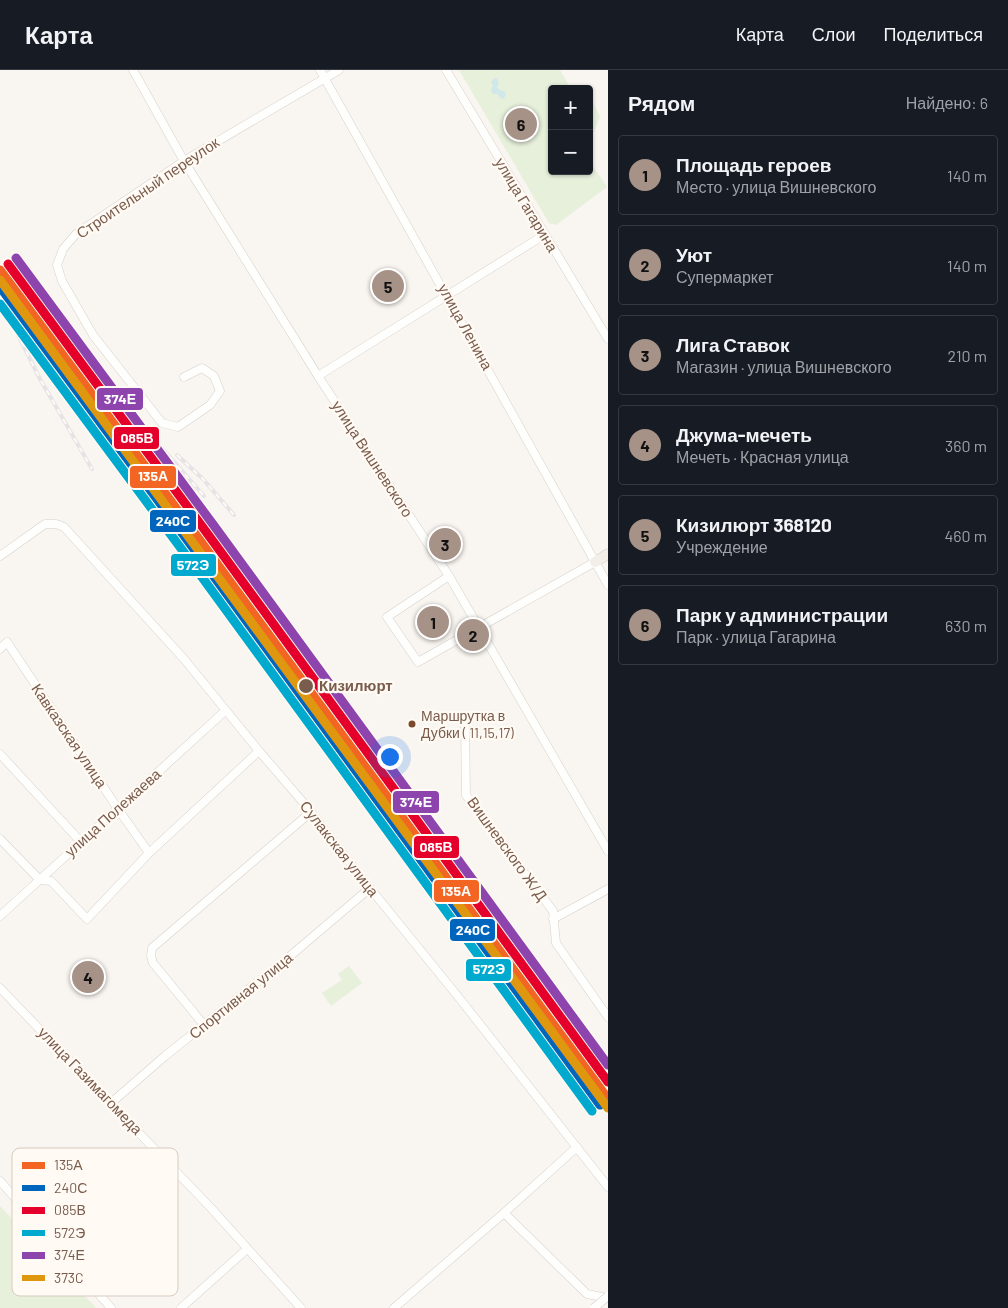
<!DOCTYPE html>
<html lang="ru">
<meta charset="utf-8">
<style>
:root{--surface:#171b24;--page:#242831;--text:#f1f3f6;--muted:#9ea1a6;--line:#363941;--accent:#a69286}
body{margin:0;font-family:Barlow,sans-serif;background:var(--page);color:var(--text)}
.controls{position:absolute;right:15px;top:15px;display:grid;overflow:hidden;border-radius:5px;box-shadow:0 1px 4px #0004}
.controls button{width:45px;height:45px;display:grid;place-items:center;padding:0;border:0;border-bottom:1px solid var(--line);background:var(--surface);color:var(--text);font:25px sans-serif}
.you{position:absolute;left:389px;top:686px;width:18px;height:18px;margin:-12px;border:4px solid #fff;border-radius:50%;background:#1a73e8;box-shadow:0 0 0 8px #1a73e833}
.badge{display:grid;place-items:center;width:32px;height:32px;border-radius:50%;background:var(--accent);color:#111;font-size:16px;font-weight:700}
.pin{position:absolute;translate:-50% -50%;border:2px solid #fff;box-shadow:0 1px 5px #0006}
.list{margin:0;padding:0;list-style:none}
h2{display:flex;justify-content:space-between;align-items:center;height:65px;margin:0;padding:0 20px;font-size:21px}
h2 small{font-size:16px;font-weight:400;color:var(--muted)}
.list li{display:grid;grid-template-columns:32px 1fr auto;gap:15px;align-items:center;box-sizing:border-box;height:80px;margin:0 10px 10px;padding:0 10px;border:1px solid var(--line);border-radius:5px}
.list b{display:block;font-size:19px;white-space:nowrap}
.list p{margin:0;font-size:16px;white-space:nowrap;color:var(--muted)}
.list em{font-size:16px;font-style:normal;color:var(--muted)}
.map{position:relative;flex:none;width:608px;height:1238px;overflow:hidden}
header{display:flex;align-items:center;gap:30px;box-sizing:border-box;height:70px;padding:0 25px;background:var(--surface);border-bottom:1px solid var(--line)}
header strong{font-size:24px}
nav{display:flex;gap:28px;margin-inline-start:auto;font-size:18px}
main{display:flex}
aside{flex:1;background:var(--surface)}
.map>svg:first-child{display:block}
.green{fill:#e7f0db}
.water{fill:#d0e8ea}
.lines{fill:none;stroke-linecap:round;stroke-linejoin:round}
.minor-casing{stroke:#d7d1cb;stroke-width:9}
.major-casing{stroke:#dad1cc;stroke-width:11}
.minor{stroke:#fefefd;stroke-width:8}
.major{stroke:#f3eee8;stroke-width:10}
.rail-casing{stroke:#e6e3e7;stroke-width:4}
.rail{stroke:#fffaf3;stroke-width:2;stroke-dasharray:5.5;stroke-linecap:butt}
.minor-bridge-casing{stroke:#d7d1cb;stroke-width:9;stroke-linecap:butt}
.minor-bridge{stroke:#fefefd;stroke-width:8}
.rail-1-casing{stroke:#fffaf3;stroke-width:12}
.rail-2-casing{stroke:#fffaf3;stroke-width:12}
.rail-3-casing{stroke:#fffaf3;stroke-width:12}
.rail-4-casing{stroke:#fffaf3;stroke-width:12}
.rail-5-casing{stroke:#fffaf3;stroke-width:12}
.rail-6-casing{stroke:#fffaf3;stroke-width:12}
.rail-1{stroke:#f26522;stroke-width:9}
.rail-2{stroke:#0065bd;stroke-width:9}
.rail-3{stroke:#e4002b;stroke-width:9}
.rail-4{stroke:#00a9ce;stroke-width:9}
.rail-5{stroke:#8e44ad;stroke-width:9}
.rail-6{stroke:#de970f;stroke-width:9}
.stop-dot{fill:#7a5c4d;stroke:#fffaf3;stroke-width:2}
.bus-dot{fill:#7a4b2a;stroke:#fffaf3;stroke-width:2}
.labels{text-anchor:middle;stroke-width:4.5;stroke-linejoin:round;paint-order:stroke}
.bus-label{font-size:14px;fill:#7a5c4d;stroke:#fffaf3;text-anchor:start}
.street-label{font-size:15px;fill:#7a5c4d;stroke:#fffaf3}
.stop-label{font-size:15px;font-weight:bold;fill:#7a5c4d;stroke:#fffaf3;text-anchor:start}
.key{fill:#fffaf3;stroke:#d7cbc1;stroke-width:1}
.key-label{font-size:14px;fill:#7a5c4d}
.line-badge{stroke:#fffaf3;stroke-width:2}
.badge-label{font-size:14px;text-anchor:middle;font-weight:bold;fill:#fff}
</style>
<header>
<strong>Карта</strong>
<nav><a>Карта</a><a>Слои</a><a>Поделиться</a></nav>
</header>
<main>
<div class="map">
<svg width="608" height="1238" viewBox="0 0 608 1238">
<rect width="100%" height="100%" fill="#f9f5f0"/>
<!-- green -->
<g class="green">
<polygon points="459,0 560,0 571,19 552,19 552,101 589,101 589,90 607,117 556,155 549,153"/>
<polygon points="589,23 600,47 589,73"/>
<polygon points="349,896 362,913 331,936 322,923 342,910 338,904"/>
<polygon points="0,1136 96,1238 0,1238"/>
</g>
<!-- water -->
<polygon class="water" points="497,8 499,13 497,17 500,20 504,21 506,24 504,29 500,28 498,24 493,24 491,20 493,16 491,12 493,9"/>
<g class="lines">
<defs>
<g id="minor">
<polyline points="133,0 184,91 318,306 449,506 608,781"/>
<polyline points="320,0 608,515"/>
<polyline points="446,0 608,269"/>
<polyline points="318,306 544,165"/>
<polyline points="184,307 202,298 214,306 220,321 210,335 178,357 162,353 93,265 62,211 57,195 63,179 76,164 184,91 339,0"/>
<polyline points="0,486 45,454 56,454 64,457 184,589 259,681 308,738 361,807 460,929 608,1117"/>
<polyline points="449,506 387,547 418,592 595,492"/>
<polyline points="0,579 7,572 118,739 149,783"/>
<polyline points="465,652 466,725 553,841 556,873 608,947"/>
<polyline points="0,684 81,772"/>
<polyline points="0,769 40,810 51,811 87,849 149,783 259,681"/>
<polyline points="0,846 225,641"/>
<polyline points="553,849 608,819"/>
<polyline points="0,918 211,1138 301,1238"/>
<polyline points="204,955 153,893 151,886 152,878 311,742"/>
<polyline points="111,1033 165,986 289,887 370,818"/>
<polyline points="0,1111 111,1238"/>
<polyline points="504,1143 587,1224 608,1228"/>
<polyline points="181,1238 247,1179"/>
<polyline points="394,1238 504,1143 577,1077"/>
</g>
<polyline id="major" points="595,492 608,484"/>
</defs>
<!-- minor casing -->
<use href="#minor" class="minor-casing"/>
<!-- major casing -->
<use href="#major" class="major-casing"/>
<!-- minor -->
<use href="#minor" class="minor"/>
<!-- major -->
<use href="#major" class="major"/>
<defs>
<g id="rail">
<polyline points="0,233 11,251 40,309 92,399"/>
<polyline points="127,338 204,426"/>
<polyline points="177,385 203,409 234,445"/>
</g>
</defs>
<!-- rail casing -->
<use href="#rail" class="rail-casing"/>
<!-- rail -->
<use href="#rail" class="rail"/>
<defs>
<polyline id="minor-bridge" points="594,1238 608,1226"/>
</defs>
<!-- minor-bridge casing -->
<use href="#minor-bridge" class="minor-bridge-casing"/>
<!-- minor-bridge -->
<use href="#minor-bridge" class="minor-bridge"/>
<defs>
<polyline id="rail-1" points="0,200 196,465 608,1029"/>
<polyline id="rail-2" points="0,217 188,471 600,1035"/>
<polyline id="rail-3" points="8,194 204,459 608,1012"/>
<polyline id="rail-4" points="0,234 180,477 592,1041"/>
<polyline id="rail-5" points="16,188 212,453 608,995"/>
<polyline id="rail-6" points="0,210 608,1038"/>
</defs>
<!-- rail-1 casing -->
<use href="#rail-1" class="rail-1-casing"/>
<!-- rail-2 casing -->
<use href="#rail-2" class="rail-2-casing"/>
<!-- rail-3 casing -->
<use href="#rail-3" class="rail-3-casing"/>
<!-- rail-4 casing -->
<use href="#rail-4" class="rail-4-casing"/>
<!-- rail-5 casing -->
<use href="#rail-5" class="rail-5-casing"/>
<!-- rail-6 casing -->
<use href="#rail-6" class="rail-6-casing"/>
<!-- rail-1 -->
<use href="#rail-1" class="rail-1"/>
<!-- rail-2 -->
<use href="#rail-2" class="rail-2"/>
<!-- rail-3 -->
<use href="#rail-3" class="rail-3"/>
<!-- rail-4 -->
<use href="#rail-4" class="rail-4"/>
<!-- rail-5 -->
<use href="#rail-5" class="rail-5"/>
<!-- rail-6 -->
<use href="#rail-6" class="rail-6"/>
</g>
<!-- markers -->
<circle class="stop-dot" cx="306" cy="616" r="8"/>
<circle class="bus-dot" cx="412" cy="654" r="4.5"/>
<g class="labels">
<!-- bus labels -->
<g class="bus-label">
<text x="421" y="651">Маршрутка в<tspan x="421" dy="17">Дубки ( 11,15,17)</tspan></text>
</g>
<!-- street labels -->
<g class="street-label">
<text transform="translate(148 118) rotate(-34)" y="5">Строительный переулок</text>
<text transform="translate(526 135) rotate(59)" y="5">улица Гагарина</text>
<text transform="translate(465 257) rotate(61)" y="5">улица Ленина</text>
<text transform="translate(372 389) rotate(57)" y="5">улица Вишневского</text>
<text transform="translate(69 666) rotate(56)" y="5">Кавказская улица</text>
<text transform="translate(113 743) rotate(-42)" y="5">улица Полежаева</text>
<text transform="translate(339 779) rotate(52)" y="5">Сулакская улица</text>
<text transform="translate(507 779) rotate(54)" y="5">Вишневского Ж/Д</text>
<text transform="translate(241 926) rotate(-39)" y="5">Спортивная улица</text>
<text transform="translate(90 1011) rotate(46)" y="5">улица Газимагомеда</text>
</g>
<!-- stop labels -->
<g class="stop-label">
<text x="319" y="621">Кизилюрт</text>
</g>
</g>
<!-- legend -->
<rect x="12" y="1078" width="166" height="148" rx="8" class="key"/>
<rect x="22" y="1092" width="23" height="7" fill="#f26522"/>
<rect x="22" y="1115" width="23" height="6" fill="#0065bd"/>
<rect x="22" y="1137" width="23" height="7" fill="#e4002b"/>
<rect x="22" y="1160" width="23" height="6" fill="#00a9ce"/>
<rect x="22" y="1182" width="23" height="7" fill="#8e44ad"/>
<rect x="22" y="1205" width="23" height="6" fill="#de970f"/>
<g class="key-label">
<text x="54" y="1100">135А</text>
<text x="54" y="1123">240С</text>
<text x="54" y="1145">085В</text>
<text x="54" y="1168">572Э</text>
<text x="54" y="1190">374Е</text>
<text x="54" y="1213">373C</text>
</g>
<g class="line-badge">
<rect x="96" y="317" width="48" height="24" rx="5" fill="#8e44ad"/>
<rect x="113" y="356" width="47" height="24" rx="5" fill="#e4002b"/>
<rect x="129" y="395" width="48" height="24" rx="5" fill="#f26522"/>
<rect x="149" y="439" width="48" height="24" rx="5" fill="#0065bd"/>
<rect x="170" y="483" width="47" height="24" rx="5" fill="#00a9ce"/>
<rect x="392" y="720" width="48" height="24" rx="5" fill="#8e44ad"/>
<rect x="413" y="765" width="47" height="24" rx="5" fill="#e4002b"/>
<rect x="433" y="809" width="47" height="24" rx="5" fill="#f26522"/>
<rect x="449" y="848" width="47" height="24" rx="5" fill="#0065bd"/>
<rect x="465" y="888" width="47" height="24" rx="5" fill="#00a9ce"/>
</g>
<g class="badge-label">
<text x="120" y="334">374Е</text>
<text x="137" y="373">085В</text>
<text x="153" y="411">135А</text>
<text x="173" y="456">240С</text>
<text x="193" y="500">572Э</text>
<text x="416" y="737">374Е</text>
<text x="436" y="782">085В</text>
<text x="456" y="826">135А</text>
<text x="473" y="865">240С</text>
<text x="489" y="904">572Э</text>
</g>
</svg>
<div class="controls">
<button>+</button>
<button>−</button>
</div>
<div class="you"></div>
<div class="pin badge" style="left:433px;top:552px">1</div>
<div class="pin badge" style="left:473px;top:565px">2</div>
<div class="pin badge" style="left:445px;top:474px">3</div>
<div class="pin badge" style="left:88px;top:907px">4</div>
<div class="pin badge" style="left:388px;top:216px">5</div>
<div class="pin badge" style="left:521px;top:54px">6</div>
</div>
<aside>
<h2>Рядом<small>Найдено: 6</small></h2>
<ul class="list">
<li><span class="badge">1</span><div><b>Площадь героев</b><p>Место · улица Вишневского</p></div><em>140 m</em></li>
<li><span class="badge">2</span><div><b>Уют</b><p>Супермаркет</p></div><em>140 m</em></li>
<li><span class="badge">3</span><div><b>Лига Ставок</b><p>Магазин · улица Вишневского</p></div><em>210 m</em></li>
<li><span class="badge">4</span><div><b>Джума-мечеть</b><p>Мечеть · Красная улица</p></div><em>360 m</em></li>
<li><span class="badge">5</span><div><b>Кизилюрт 368120</b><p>Учреждение</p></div><em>460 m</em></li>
<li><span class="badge">6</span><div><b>Парк у администрации</b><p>Парк · улица Гагарина</p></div><em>630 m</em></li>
</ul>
</aside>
</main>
